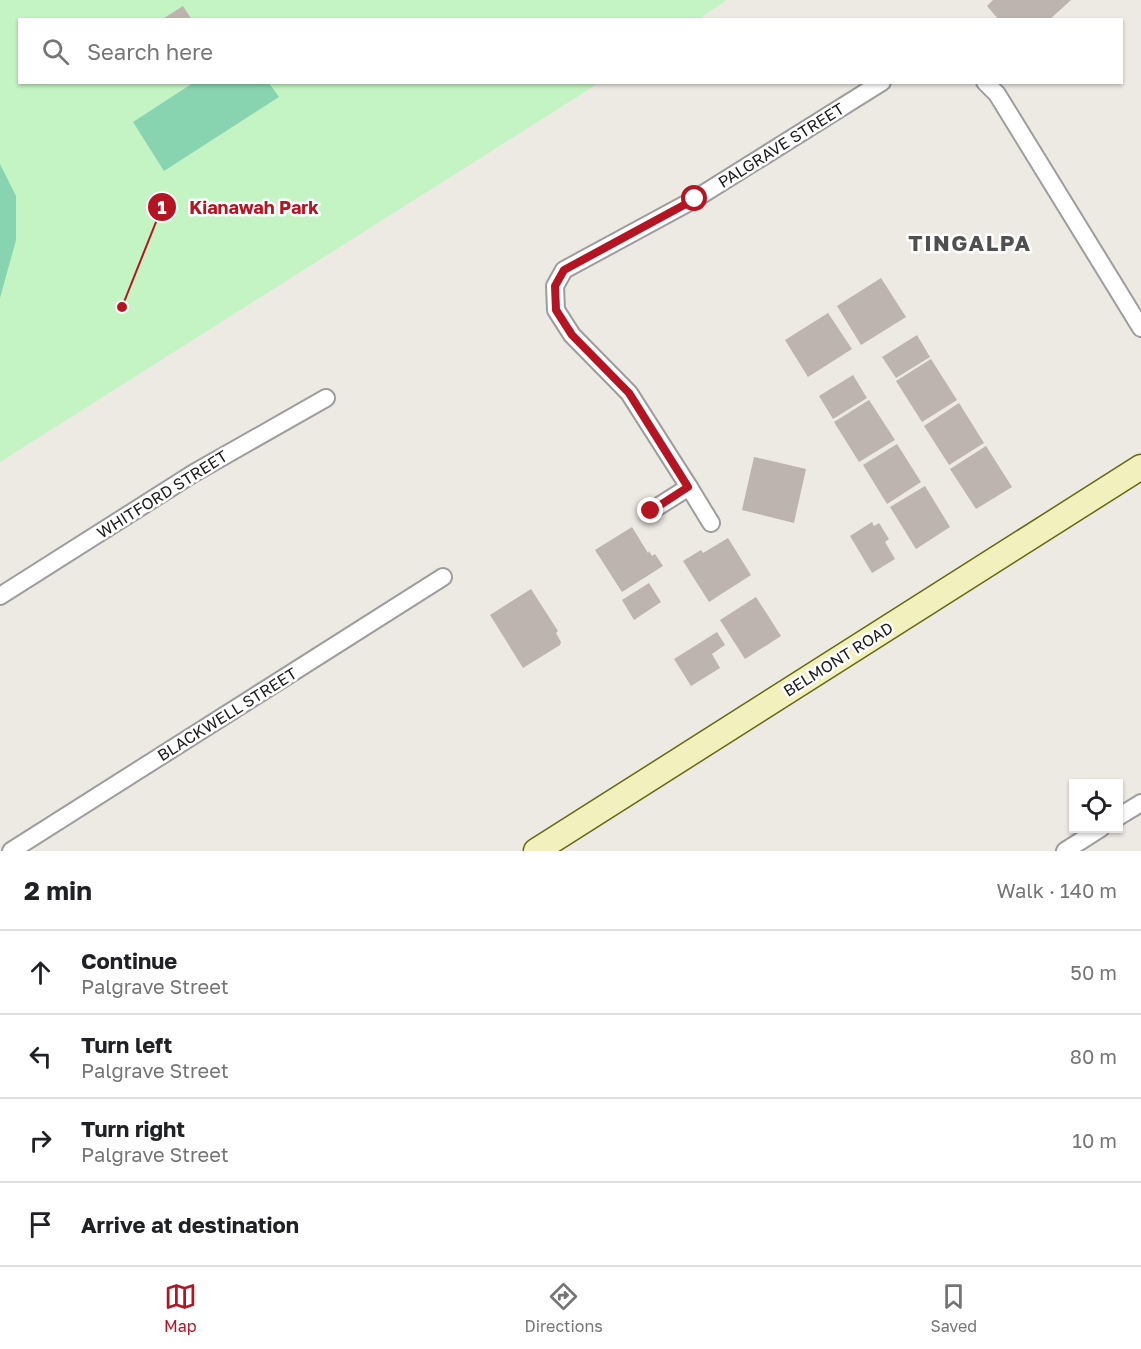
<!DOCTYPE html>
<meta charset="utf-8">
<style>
:root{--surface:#fff;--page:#f2f2f2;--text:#202124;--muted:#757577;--line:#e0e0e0;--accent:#b51422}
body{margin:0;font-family:"Golos Text",sans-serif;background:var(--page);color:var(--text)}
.controls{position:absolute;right:18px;bottom:18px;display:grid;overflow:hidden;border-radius:0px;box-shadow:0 2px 4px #0004}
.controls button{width:54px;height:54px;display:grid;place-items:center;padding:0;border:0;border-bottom:2px solid var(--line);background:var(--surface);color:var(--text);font:30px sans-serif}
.stop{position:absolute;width:18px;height:18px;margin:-14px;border:4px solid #b51422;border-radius:50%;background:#fff}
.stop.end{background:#b51422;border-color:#fff;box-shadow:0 2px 6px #0008}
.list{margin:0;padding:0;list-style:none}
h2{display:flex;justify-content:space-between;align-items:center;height:78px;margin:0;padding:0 24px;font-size:26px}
h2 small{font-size:20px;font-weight:400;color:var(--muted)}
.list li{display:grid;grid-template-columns:39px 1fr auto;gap:18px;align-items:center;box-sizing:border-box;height:84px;padding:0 24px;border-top:2px solid var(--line)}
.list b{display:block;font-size:22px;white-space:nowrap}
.list p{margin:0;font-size:20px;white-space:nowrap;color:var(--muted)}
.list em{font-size:20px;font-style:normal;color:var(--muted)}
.icon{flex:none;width:33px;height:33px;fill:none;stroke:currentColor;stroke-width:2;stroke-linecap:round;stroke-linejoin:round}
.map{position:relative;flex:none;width:1141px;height:851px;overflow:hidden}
.search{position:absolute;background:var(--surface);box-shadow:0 2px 4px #0004;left:18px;right:18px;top:18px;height:66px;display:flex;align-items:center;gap:15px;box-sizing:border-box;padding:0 21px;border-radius:0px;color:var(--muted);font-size:22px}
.sheet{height:414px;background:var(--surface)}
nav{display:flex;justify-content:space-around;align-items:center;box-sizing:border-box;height:84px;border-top:2px solid var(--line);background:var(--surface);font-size:16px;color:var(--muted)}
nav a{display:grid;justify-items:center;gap:3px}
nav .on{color:var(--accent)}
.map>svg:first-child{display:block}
.park{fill:#c4f3c4}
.pitch{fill:#89d4b0}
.building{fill:#bdb4b0}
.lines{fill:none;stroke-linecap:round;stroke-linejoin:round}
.street-casing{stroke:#9d9d9d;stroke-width:20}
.secondary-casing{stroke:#66680f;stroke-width:27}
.street{stroke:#fff;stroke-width:16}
.secondary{stroke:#f2f0bc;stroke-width:24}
.route{stroke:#b51422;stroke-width:8}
.labels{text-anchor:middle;stroke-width:5;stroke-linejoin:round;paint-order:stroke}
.street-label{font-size:16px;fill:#1c1c1c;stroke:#fff}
.district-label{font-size:22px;font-weight:bold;letter-spacing:1.5px;fill:#4f4f4f;stroke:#fff}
.leader{fill:none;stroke:#b51422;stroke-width:2}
.callout-dot{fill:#b51422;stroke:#fff;stroke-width:2}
.mark-label{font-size:18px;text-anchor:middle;font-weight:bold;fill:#fff}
.callout-label{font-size:18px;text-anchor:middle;font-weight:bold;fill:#b51422;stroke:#fff;stroke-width:5;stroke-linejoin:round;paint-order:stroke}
</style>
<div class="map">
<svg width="1141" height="851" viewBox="0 0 1141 851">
<rect width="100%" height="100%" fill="#ede9e3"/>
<!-- park -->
<polygon class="park" points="0,0 727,0 697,20 20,20 20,82 599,83 0,462"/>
<!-- pitch -->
<g class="pitch">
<polygon points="193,83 269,83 279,97 164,171 133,122"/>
<polygon points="0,164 16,196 16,240 0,298"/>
</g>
<!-- building -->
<g class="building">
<polygon points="993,0 1071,0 1049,20 999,20 987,6"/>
<polygon points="183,6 192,20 161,20"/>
<polygon points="881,278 906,317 861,345 837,306"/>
<polygon points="828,313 852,349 808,377 785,340"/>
<polygon points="917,335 930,357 896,378 882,357"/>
<polygon points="931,359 957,400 922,422 896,381"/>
<polygon points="853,375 867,398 833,419 819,396"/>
<polygon points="869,400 895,440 859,462 834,422"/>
<polygon points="959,403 984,443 949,465 924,426"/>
<polygon points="897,444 921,482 887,504 863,465"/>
<polygon points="986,446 1012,487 976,509 950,469"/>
<polygon points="754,457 806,469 794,523 742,510"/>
<polygon points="925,486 950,527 916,549 890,507"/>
<polygon points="872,522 874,526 879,523 889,539 885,542 895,559 872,573 850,536"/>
<polygon points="632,527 648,553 649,551 652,556 655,554 663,566 622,592 595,550"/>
<polygon points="728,538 751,575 709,602 683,561 701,550 703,553"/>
<polygon points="649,583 661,602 634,620 622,600"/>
<polygon points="531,589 558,631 556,633 561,642 560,645 523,668 490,615"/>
<polygon points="756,597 781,636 745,659 720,620"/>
<polygon points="717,632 725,645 712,654 720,668 691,686 674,659"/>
</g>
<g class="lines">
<defs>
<g id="street">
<polyline points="985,82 997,94 1141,328"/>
<polyline points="689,487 629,393 572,335 556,310 555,286 564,270 695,199 882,82"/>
<polyline points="651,511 689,487 711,523"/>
<polyline points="0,596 194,473 326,398"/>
<polyline points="1118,817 1141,803"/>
<polyline points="11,851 443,577"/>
<polyline points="1065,851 1101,828"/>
</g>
<polyline id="secondary" points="536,851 1141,467"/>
</defs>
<!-- street casing -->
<use href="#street" class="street-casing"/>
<!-- secondary casing -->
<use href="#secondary" class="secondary-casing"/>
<!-- street -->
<use href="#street" class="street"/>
<!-- secondary -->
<use href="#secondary" class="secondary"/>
</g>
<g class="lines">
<!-- route -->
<polyline class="route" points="651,511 688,487 629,393 572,335 556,310 555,286 564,270 695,199"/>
</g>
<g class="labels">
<!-- street labels -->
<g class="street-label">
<text transform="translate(781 145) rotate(-32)" y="6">PALGRAVE STREET</text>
<text transform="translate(162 494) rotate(-32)" y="6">WHITFORD STREET</text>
<text transform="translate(838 659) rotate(-32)" y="6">BELMONT ROAD</text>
<text transform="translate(227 714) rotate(-32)" y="6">BLACKWELL STREET</text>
</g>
<!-- district labels -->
<g class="district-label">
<text x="970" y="251">TINGALPA</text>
</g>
</g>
<!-- callouts -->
<path class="leader" d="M122 307L162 207"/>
<g class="callout-dot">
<circle cx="122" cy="307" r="6"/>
<circle cx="162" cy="207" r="15"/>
</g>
<g class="mark-label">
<text x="162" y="214">1</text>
</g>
<g class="callout-label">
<text x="254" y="214">Kianawah Park</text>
</g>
</svg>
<div class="controls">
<button><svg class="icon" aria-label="locate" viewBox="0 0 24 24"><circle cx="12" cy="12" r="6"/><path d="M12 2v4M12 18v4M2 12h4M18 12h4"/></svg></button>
</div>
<div class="stop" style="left:695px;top:199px"></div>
<div class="stop end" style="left:651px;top:511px"></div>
<div class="search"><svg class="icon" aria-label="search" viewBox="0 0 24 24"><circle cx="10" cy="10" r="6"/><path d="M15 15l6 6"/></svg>Search here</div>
</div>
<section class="sheet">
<h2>2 min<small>Walk · 140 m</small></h2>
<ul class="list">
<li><svg class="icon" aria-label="ahead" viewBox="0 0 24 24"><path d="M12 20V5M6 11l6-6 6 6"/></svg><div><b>Continue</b><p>Palgrave Street</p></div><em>50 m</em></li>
<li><svg class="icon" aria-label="left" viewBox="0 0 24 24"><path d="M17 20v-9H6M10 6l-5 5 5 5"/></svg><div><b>Turn left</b><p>Palgrave Street</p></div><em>80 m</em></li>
<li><svg class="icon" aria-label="right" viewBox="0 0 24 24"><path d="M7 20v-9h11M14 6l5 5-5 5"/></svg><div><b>Turn right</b><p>Palgrave Street</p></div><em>10 m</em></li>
<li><svg class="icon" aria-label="arrive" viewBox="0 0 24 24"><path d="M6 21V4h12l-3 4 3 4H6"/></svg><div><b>Arrive at destination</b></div></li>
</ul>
</section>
<nav>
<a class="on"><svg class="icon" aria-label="map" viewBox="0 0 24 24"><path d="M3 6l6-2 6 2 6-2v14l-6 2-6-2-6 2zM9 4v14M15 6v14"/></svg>Map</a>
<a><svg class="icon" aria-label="directions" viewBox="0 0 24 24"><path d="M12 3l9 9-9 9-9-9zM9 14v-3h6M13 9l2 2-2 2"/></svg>Directions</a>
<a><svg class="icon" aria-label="saved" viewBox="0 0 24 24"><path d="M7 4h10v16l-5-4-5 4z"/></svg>Saved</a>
</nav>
